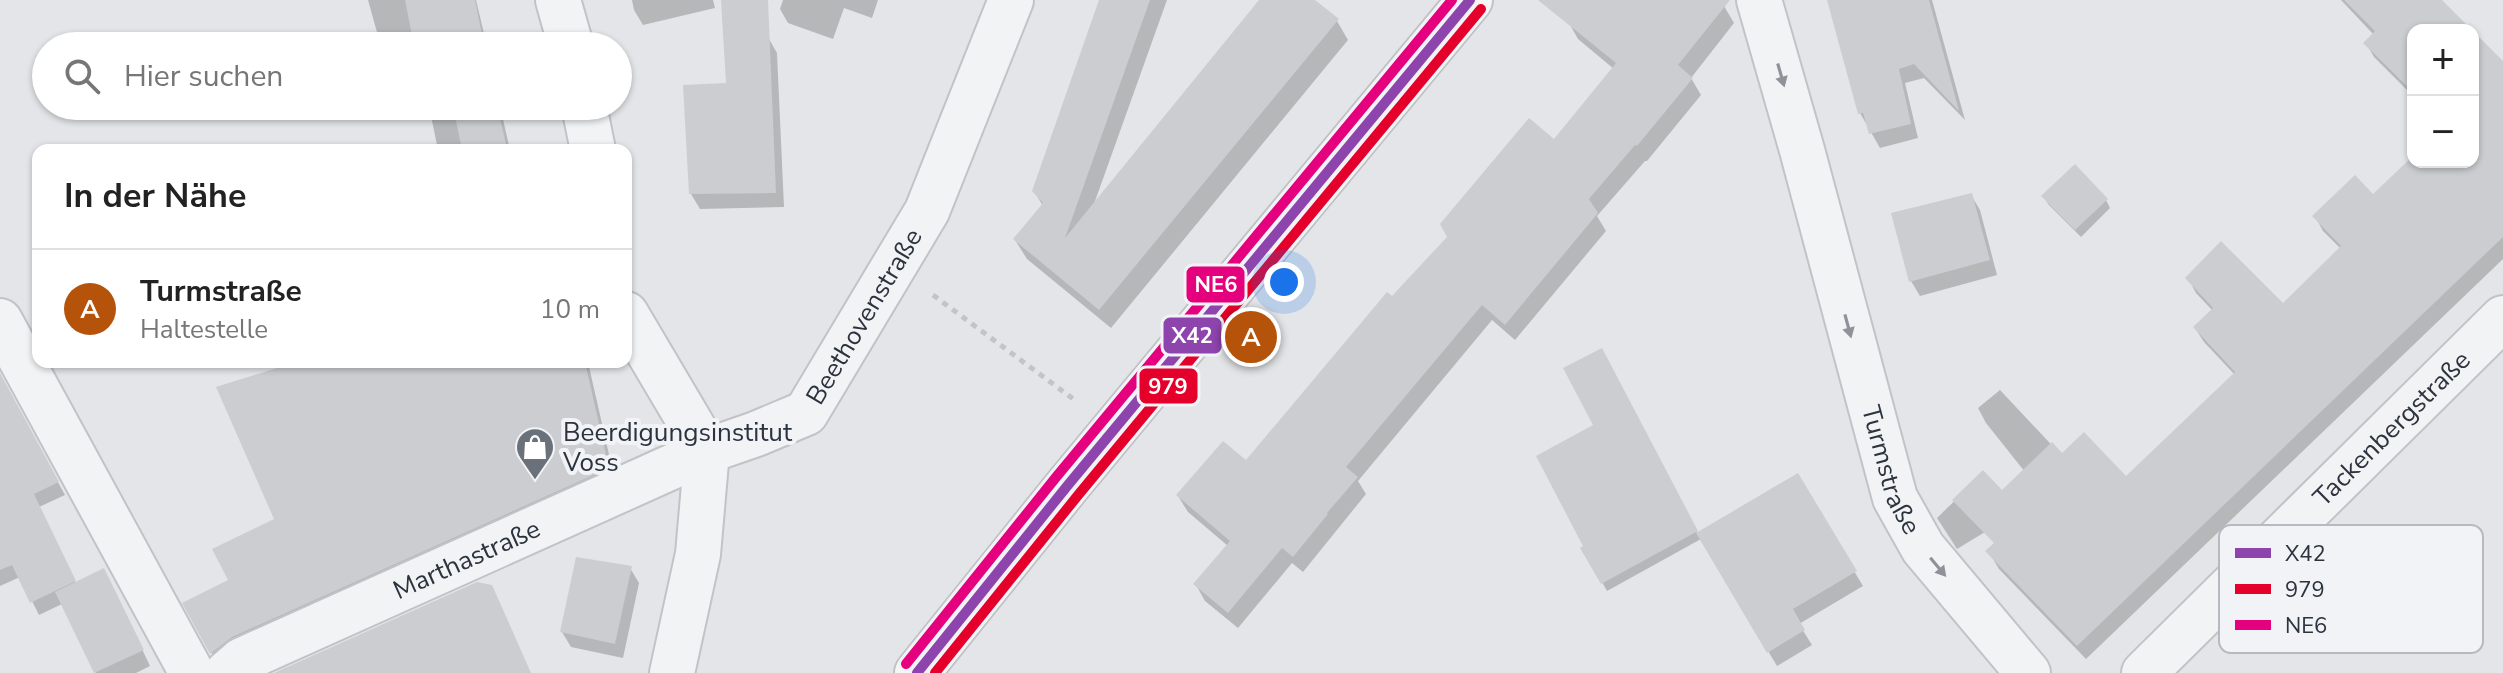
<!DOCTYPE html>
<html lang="de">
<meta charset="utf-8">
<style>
:root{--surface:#fff;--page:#f2f2f2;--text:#222;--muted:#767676;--line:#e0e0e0;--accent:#b45309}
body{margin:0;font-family:"Nunito Sans",sans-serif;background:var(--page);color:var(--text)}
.controls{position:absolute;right:24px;top:24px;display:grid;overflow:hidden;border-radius:16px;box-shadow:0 2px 6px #0004}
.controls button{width:72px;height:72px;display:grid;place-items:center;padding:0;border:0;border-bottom:2px solid var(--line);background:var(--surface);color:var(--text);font:40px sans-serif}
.you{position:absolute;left:1284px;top:282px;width:28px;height:28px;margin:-20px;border:6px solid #fff;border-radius:50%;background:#1a73e8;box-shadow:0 0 0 12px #1a73e833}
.badge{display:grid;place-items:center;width:52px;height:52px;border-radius:50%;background:var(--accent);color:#fff;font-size:26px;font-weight:700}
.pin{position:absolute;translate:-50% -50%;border:4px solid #fff;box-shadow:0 2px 8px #0006}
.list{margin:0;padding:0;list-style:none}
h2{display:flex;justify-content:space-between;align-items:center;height:104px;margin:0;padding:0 32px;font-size:34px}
h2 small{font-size:26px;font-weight:400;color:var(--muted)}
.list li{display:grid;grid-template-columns:52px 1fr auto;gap:24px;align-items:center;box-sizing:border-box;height:120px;padding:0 32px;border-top:2px solid var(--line)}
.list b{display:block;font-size:30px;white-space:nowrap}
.list p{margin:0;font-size:26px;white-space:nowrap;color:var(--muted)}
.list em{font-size:26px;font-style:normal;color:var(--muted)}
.icon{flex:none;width:44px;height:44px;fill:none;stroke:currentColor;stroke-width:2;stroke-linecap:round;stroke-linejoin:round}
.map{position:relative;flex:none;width:2503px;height:673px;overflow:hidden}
.search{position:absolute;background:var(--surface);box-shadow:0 2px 6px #0004;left:32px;top:32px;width:600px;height:88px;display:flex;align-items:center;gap:20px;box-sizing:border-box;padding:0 28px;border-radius:44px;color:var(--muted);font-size:30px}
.panel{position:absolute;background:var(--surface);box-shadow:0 2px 6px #0004;left:32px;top:144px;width:600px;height:224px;border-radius:16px}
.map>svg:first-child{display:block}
.shadow{fill:#0003}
.building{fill:#cbcdd0}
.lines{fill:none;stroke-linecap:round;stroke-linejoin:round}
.minor-casing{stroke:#c1c3c6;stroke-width:48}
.major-casing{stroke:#c0c2c5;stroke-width:48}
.path{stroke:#c4c4c7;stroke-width:5;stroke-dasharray:6 6;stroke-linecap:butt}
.minor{stroke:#f2f3f4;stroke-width:44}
.major{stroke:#f6f6f6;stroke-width:44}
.bus-1-casing{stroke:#f1f3f6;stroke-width:16}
.bus-2-casing{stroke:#f1f3f6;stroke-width:16}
.bus-3-casing{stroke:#f1f3f6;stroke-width:16}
.bus-1{stroke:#8e44ad;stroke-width:10}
.bus-2{stroke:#e4002b;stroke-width:10}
.bus-3{stroke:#e5007d;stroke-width:10}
.oneway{fill:#8e939a}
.labels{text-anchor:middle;stroke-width:8;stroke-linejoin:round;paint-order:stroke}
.street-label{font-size:26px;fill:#2b333f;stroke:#f1f3f6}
.poi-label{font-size:26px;fill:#2b333f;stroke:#f1f3f6;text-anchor:start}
.key{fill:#f1f3f6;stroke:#b6b9bf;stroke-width:2}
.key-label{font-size:22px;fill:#2b333f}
.line-badge{stroke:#f1f3f6;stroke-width:3}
.badge-label{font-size:22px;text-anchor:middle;font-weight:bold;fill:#fff}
</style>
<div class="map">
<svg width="2503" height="673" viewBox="0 0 2503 673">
<rect width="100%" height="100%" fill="#e3e5e8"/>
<!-- shadow -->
<g class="shadow">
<polygon points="368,0 476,0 487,46 416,46 415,41 384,46 378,36"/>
<polygon points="632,0 713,0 715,8 643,25 634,10"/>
<polygon points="783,0 878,0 872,18 844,8 833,39 788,23 780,9"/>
<polygon points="1101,0 1167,0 1094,204 1262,0 1312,0 1337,21 1348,40 1111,328 1027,259 1015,240 1043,206 1034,191"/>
<polygon points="1587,0 1717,0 1724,6 1734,23 1691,78 1701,95 1647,161 1645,161 1597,216 1606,231 1515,340 1492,320 1358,481 1366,494 1303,572 1292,563 1238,628 1205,601 1196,585 1228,546 1188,512 1178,496 1246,463 1392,299 1555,142 1614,69 1578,39 1569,23"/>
<polygon points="1830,0 1932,0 1965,120 1924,78 1905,83 1918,138 1880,148 1860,113"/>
<polygon points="2341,0 2439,0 2469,30 2413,30 2413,96 2374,57 2366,43 2374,35"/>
<polygon points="2473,34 2503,63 2503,259 2086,659 1999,569 1990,554 2045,497 1986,423 1978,408 2000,390 2062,456 2126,478 2235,375 2204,342 2195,328 2213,311 2196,293 2188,278 2283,306 2341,249 2323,231 2315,216 2373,196 2413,158 2413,162 2473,162"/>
<polygon points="769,39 777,53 784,207 700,209 691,194 726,85"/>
<polygon points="429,106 500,106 510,150 438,150"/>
<polygon points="1971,195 1980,210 1997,275 1920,296 1911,281"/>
<polygon points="2044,196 2106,200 2110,208 2081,237 2048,204"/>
<polygon points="1601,351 1698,534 1797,476 1863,586 1799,624 1812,645 1777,666 1701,539 1607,591 1583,548"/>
<polygon points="303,362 588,362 615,481 218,664 185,604 231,581 277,520"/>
<polygon points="0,396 21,415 65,495 39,507 76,584 112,586 150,666 136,673 96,673 62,604 39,615 20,577 0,586"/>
<polygon points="1983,473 2018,512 1957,549 1937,518"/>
<polygon points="630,568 639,583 623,658 571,647 562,632"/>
</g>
<!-- building -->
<g class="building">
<polygon points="405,0 475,0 484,44 475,46 414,46"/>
<polygon points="721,0 768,0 776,193 689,194 683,85 726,83"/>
<polygon points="1099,0 1150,0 1065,238 1259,0 1315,0 1339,19 1099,310 1013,239 1043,203 1032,191"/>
<polygon points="1538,0 1730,0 1678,65 1693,78 1637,146 1635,145 1589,199 1598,213 1505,325 1482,305 1346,467 1358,477 1327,513 1328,514 1293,557 1282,548 1228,613 1193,584 1230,541 1176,495 1223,441 1246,460 1387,292 1392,296 1447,237 1440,224 1529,118 1554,139 1616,63"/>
<polygon points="1827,0 1929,0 1959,111 1914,64 1899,69 1911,124 1869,134 1863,113 1858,114"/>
<polygon points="2344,0 2442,0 2472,30 2413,30 2413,92 2363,43 2375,31"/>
<polygon points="2473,31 2503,61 2503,237 2077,646 1985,551 1994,543 1952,500 1983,470 2002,490 2052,442 2062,453 2084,432 2126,476 2235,372 2193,327 2213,308 2185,278 2221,241 2283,303 2341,246 2312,216 2355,175 2373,194 2413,156 2413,162 2473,162"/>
<polygon points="453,106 497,106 506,144 478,150 462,150"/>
<polygon points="2075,164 2108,199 2075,230 2041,196"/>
<polygon points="1972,193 1990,260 1909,282 1891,213"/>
<polygon points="1602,348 1698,531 1601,584 1580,548 1583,546 1536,456 1593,425 1563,368"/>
<polygon points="296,362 585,362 609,468 232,637 210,654 182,603 228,580 212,549 274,519 216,387"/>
<polygon points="0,373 59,482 34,494 76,581 30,603 12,565 0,570"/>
<polygon points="1798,473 1857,571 1793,609 1805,630 1767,653 1696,533"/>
<polygon points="576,557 632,566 615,644 560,632"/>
<polygon points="104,568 144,650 94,673 55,592"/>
<polygon points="477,582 492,585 531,673 274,673"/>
</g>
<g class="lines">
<defs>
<g id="minor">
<polyline points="558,0 571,46"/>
<path id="s1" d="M1759,0L1802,150L1895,498L1923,548L2028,673"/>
<polyline points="584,106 593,150"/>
<polyline points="0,321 192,673"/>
<path id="s2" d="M227,673L242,660L707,451L626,314"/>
<path id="s3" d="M672,673L698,554L707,451L756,434L806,413L927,211L1011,0"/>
<path id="s4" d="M2144,673L2503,318"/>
</g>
<polyline id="major" points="917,673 1068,485 1470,0"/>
</defs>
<!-- minor casing -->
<use href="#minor" class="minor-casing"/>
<!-- major casing -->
<use href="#major" class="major-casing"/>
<!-- path -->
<polyline class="path" points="933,295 1076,401"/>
<!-- minor -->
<use href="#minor" class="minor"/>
<!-- major -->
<use href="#major" class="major"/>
<defs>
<polyline id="bus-1" points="917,673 1068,485 1470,0"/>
<polyline id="bus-2" points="935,673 1079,494 1481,9"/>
<polyline id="bus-3" points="906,664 1057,476 1452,0"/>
</defs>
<!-- bus-1 casing -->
<use href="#bus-1" class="bus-1-casing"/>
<!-- bus-2 casing -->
<use href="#bus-2" class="bus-2-casing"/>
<!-- bus-3 casing -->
<use href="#bus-3" class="bus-3-casing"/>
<!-- bus-1 -->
<use href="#bus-1" class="bus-1"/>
<!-- bus-2 -->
<use href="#bus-2" class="bus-2"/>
<!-- bus-3 -->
<use href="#bus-3" class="bus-3"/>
</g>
<!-- one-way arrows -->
<defs><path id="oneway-solid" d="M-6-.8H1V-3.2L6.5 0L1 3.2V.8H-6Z" transform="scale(2)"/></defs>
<g class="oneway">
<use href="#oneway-solid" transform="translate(1781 75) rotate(74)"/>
<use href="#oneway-solid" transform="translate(1848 326) rotate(75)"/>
<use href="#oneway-solid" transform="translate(1938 567) rotate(50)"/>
</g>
<!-- icons -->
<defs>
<symbol id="shop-pin" viewBox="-11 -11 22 30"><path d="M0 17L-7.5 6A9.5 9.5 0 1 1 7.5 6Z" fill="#6b717a" stroke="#f1f3f6"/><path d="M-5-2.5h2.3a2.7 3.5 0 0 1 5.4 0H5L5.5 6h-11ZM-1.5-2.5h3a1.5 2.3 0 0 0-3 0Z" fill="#fff"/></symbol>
</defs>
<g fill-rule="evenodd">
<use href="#shop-pin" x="513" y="425" width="44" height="60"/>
</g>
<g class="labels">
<!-- street labels -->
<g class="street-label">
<text dy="9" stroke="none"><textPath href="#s3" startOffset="444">Beethovenstraße</textPath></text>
<text dy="9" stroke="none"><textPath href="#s4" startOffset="348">Tackenbergstraße</textPath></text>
<text dy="9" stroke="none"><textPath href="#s1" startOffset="488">Turmstraße</textPath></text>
<text dy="9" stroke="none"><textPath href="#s2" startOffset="266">Marthastraße</textPath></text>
</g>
<!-- poi labels -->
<g class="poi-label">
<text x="563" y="441">Beerdigungsinstitut<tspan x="563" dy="30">Voss</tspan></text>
</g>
</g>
<!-- legend -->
<rect x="2219" y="525" width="264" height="128" rx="12" class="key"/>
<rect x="2235" y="548" width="36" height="10" fill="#8e44ad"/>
<rect x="2235" y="584" width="36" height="10" fill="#e4002b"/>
<rect x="2235" y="620" width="36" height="10" fill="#e5007d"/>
<g class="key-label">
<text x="2285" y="561">X42</text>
<text x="2285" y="597">979</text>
<text x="2285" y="633">NE6</text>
</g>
<g class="line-badge">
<rect x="1185" y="265" width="61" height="39" rx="8" fill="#e5007d"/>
<rect x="1162" y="316" width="61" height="39" rx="8" fill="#8e44ad"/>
<rect x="1138" y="367" width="61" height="38" rx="8" fill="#e4002b"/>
</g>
<g class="badge-label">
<text x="1216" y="292">NE6</text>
<text x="1192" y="343">X42</text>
<text x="1168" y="394">979</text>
</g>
</svg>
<div class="controls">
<button>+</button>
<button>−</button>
</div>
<div class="you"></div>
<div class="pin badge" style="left:1251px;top:337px">A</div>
<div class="search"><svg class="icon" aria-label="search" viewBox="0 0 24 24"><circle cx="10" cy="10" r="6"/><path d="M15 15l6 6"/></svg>Hier suchen</div>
<section class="panel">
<h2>In der Nähe<small></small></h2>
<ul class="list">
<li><span class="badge">A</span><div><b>Turmstraße</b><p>Haltestelle</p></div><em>10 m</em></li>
</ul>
</section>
</div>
